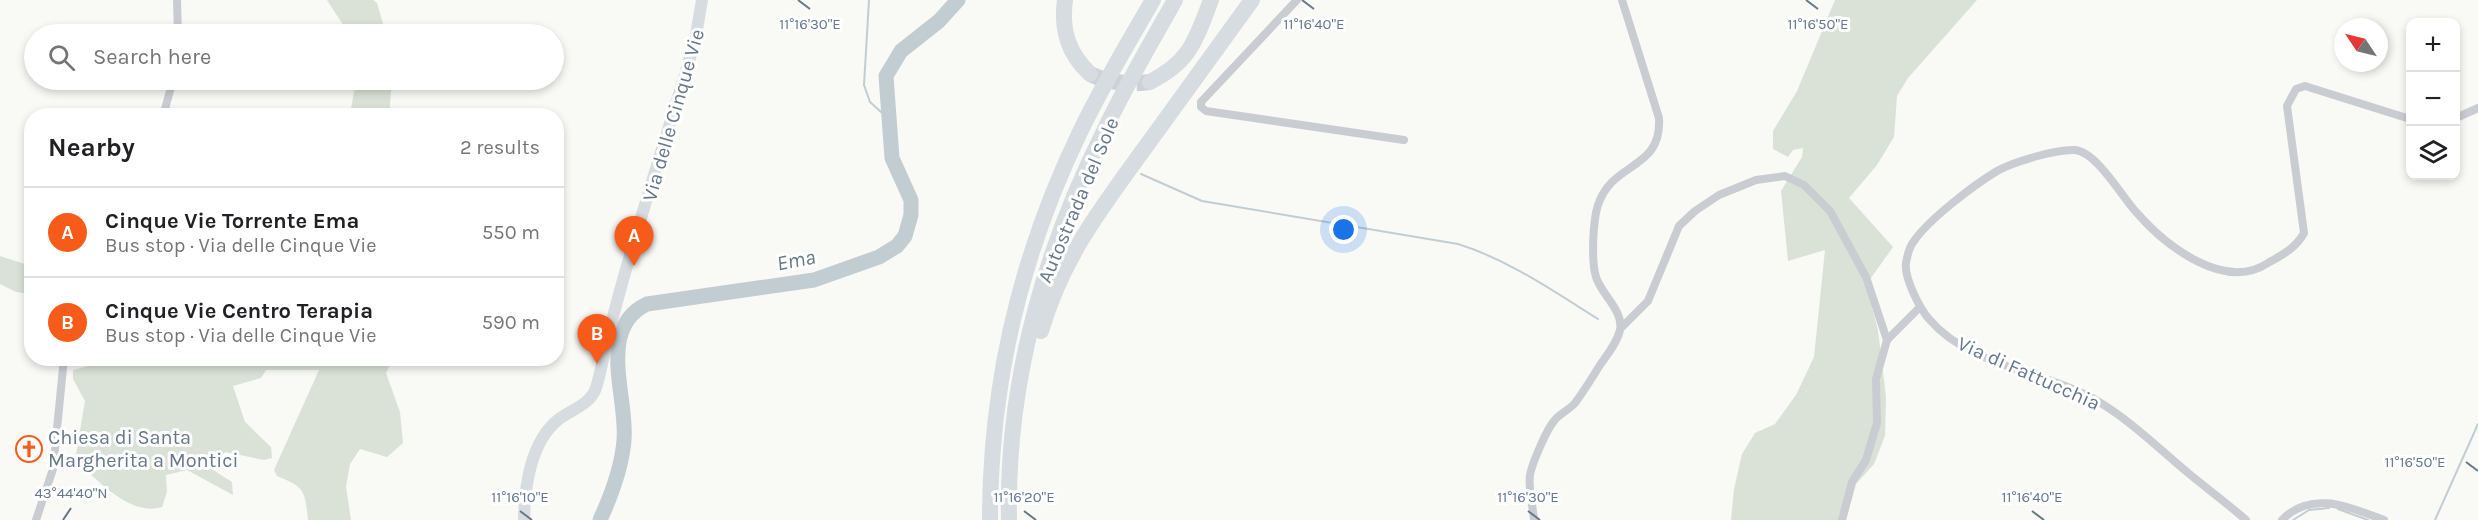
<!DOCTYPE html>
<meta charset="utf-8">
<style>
:root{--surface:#fff;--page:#f2f2f2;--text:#202124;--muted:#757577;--line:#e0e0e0;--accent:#f65b1a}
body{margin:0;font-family:Karla,sans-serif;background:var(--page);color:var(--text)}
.controls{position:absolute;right:18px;top:18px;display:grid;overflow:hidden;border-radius:12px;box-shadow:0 3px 9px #0003}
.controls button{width:54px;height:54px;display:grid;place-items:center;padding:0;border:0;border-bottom:2px solid var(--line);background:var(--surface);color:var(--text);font:30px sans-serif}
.compass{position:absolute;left:2334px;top:18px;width:54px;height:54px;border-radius:50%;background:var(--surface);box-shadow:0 3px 9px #0003;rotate:305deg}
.you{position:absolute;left:1344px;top:230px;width:21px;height:21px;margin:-15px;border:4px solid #fff;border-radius:50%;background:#1a73e8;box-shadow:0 0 0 9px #1a73e833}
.badge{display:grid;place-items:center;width:39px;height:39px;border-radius:50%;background:var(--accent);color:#fff;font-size:20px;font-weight:700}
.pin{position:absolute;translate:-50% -50px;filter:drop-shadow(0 2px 3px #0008)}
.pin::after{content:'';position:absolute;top:32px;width:21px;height:18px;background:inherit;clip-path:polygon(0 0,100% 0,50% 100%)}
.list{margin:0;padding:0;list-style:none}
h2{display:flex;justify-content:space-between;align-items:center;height:78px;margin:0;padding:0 24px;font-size:26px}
h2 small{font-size:20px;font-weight:400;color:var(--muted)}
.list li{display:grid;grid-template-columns:39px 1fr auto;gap:18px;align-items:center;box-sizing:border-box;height:90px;padding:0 24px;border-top:2px solid var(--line)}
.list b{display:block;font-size:22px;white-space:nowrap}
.list p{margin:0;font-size:20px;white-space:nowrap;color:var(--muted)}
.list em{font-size:20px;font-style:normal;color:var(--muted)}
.icon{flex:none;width:33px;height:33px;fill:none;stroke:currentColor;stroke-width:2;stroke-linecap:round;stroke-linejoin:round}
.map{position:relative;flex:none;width:2478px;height:520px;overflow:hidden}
.search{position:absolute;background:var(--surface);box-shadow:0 3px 9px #0003;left:24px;top:24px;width:540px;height:66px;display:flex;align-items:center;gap:15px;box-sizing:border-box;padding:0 21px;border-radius:33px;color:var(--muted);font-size:22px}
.panel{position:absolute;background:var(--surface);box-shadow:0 3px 9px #0003;left:24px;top:108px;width:540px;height:258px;border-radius:24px}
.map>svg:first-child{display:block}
.green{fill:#dae2d7}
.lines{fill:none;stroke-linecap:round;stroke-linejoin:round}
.stream{stroke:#c2cdd2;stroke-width:2}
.river{stroke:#c2cdd2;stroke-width:15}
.highway-tunnel{stroke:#cdd2d6;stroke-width:16;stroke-dasharray:16 8;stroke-linecap:butt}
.street{stroke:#c9cdd1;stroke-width:8}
.secondary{stroke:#d6dce0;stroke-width:12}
.highway{stroke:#d6dce0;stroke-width:16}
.ticks{fill:none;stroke:#65788b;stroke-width:2}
.labels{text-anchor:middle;stroke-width:6;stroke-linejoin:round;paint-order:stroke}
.street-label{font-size:20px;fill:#65788b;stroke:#fff}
.poi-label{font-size:20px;fill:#65788b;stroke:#fff;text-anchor:start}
.water-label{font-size:21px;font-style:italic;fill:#617a86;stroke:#fff}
.ticks-label{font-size:15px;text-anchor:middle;fill:#65788b;stroke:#fff;stroke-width:6;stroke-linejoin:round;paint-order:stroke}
</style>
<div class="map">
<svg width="2478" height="520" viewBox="0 0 2478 520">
<rect width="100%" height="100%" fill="#f9f9f6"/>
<!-- green -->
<g class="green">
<polygon points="327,0 373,0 377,3 386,34 349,34"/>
<polygon points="1835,0 1977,0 1908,78 1897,96 1894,137 1877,165 1849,198 1893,247 1866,285 1878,330 1886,397 1885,436 1874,464 1856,484 1846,520 1731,520 1734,489 1742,454 1755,433 1775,424 1796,395 1814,357 1825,250 1788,261 1781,191 1802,157 1803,148 1793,150 1788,157 1773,149 1773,131 1797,91"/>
<polygon points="356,80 392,80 389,115 350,115"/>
<polygon points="0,256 31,266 31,294 16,292 0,284"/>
<path d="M116,359H393L386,373L400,412L403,443L387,457L360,449L350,464L346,487L351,520H308C305,491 305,487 277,476L274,470L319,370H266L261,378L233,386L245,422L271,447L272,458L264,460L225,452L210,468L232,482L233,495L187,470L166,475L167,492L162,507C130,517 98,480 75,460L85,401L73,379V370Z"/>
</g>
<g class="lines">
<!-- stream -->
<g class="stream">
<polyline points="869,0 864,85 870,102 891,121"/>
<path d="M1141,174L1202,201L1458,244C1509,260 1553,291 1598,319"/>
<polyline points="2338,509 2368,520"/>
<polyline points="2293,520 2309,510 2329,508"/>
<polyline points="2435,520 2478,424"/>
</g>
<!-- river -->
<path class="river" d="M600,520C611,496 622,467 624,440C628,398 596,328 647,304L814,280L879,257L897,246L905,236L911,215V200L892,158L886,76L901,51L939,21L958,0"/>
<!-- highway-tunnel -->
<path class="highway-tunnel" d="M1090,74C1109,83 1129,85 1150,82"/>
<!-- street -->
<g class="street">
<polyline points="177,0 178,34"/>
<polyline points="1297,0 1201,102 1201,107 1206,111 1404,140"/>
<polyline points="163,116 173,80"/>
<polyline points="2456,118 2478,108"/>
<polyline points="1621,328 1648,301 1679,226 1695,211 1719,195 1756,180 1785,176 1804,185 1830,211 1866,277 1887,340"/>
<polyline points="36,520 53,469 64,358"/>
<path d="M1534,520C1533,506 1528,489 1530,475C1532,463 1547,429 1554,421C1559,414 1569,410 1575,403C1584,391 1592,378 1600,365C1607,355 1617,343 1620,330C1624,311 1601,294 1596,277C1591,261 1593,220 1598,205C1613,160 1662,171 1659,118L1622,0"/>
<polyline points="1842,520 1852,482 1866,460 1877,423 1876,379 1887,340 1919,308"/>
<path d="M2246,520C2227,503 2206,488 2187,472C2156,446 2129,419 2094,399C2041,370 1970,367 1929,319C1920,309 1904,278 1906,263C1907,257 1910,246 1914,241C1929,219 1974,185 1997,171C2013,162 2056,149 2075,150C2097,152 2122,197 2137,213C2165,245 2224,292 2268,263C2282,255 2296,248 2304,233L2287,106L2296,89L2305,86L2410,119"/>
<path d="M2282,520C2312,489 2351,508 2384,520"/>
</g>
<!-- secondary -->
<path class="secondary" d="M524,520C525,486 530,442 559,419C572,409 590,405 596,388C603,365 606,340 613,317C637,224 668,133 695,41L702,0"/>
<!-- highway -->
<g class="highway">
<path d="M1065,0C1061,30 1068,53 1090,74"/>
<path d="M1150,82C1191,61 1195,41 1211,0"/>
<path d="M1041,331C1063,256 1102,207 1147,145C1182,97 1217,48 1252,0"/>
<path d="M990,520C990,385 1021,254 1080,132C1102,86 1128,43 1153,0"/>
<path d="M1009,520C1006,384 1044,250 1105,129C1126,85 1151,43 1175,0"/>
</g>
</g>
<!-- ticks -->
<path class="ticks" d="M798,0L810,9M1302,0L1314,9M1806,0L1818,9M2466,462L2478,471M520,511L532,520M1024,511L1036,520M1528,511L1540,520M2032,511L2044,520M63,520L71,508"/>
<!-- icons -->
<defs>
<symbol id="church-ring" viewBox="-11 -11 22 22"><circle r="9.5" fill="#fff" stroke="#f65b1a" stroke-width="1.5"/><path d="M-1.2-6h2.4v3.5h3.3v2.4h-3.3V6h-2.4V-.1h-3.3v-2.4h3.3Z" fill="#f65b1a"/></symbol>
</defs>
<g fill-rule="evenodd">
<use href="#church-ring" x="14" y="434" width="30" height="30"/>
</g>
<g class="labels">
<!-- street labels -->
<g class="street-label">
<text transform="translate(673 115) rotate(-74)" y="7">Via delle Cinque Vie</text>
<text transform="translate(1078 200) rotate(-67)" y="7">Autostrada del Sole</text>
<text transform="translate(2029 373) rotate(24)" y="7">Via di Fattucchia</text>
</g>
<!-- poi labels -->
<g class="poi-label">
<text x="48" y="444">Chiesa di Santa<tspan x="48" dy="23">Margherita a Montici</tspan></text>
</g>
<!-- water labels -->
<g class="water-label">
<text transform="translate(796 260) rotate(-11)" y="7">Ema</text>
</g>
</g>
<g class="ticks-label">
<text x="810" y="29">11°16'30"E</text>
<text x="1314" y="29">11°16'40"E</text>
<text x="1818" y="29">11°16'50"E</text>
<text x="2415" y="467">11°16'50"E</text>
<text x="71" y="498">43°44'40"N</text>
<text x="520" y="502">11°16'10"E</text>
<text x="1024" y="502">11°16'20"E</text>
<text x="1528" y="502">11°16'30"E</text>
<text x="2032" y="502">11°16'40"E</text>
</g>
</svg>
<div class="controls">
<button>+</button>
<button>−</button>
<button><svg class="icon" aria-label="layers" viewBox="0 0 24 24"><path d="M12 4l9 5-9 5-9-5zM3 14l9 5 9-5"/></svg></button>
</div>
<svg class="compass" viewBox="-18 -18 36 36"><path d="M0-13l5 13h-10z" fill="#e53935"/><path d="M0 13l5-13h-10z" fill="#757577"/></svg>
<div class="you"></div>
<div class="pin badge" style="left:634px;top:266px">A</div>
<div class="pin badge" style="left:597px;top:364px">B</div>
<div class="search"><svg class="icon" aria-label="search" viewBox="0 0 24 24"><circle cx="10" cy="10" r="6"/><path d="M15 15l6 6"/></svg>Search here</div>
<section class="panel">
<h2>Nearby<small>2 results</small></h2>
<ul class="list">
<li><span class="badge">A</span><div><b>Cinque Vie Torrente Ema</b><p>Bus stop · Via delle Cinque Vie</p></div><em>550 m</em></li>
<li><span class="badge">B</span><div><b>Cinque Vie Centro Terapia</b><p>Bus stop · Via delle Cinque Vie</p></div><em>590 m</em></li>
</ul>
</section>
</div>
